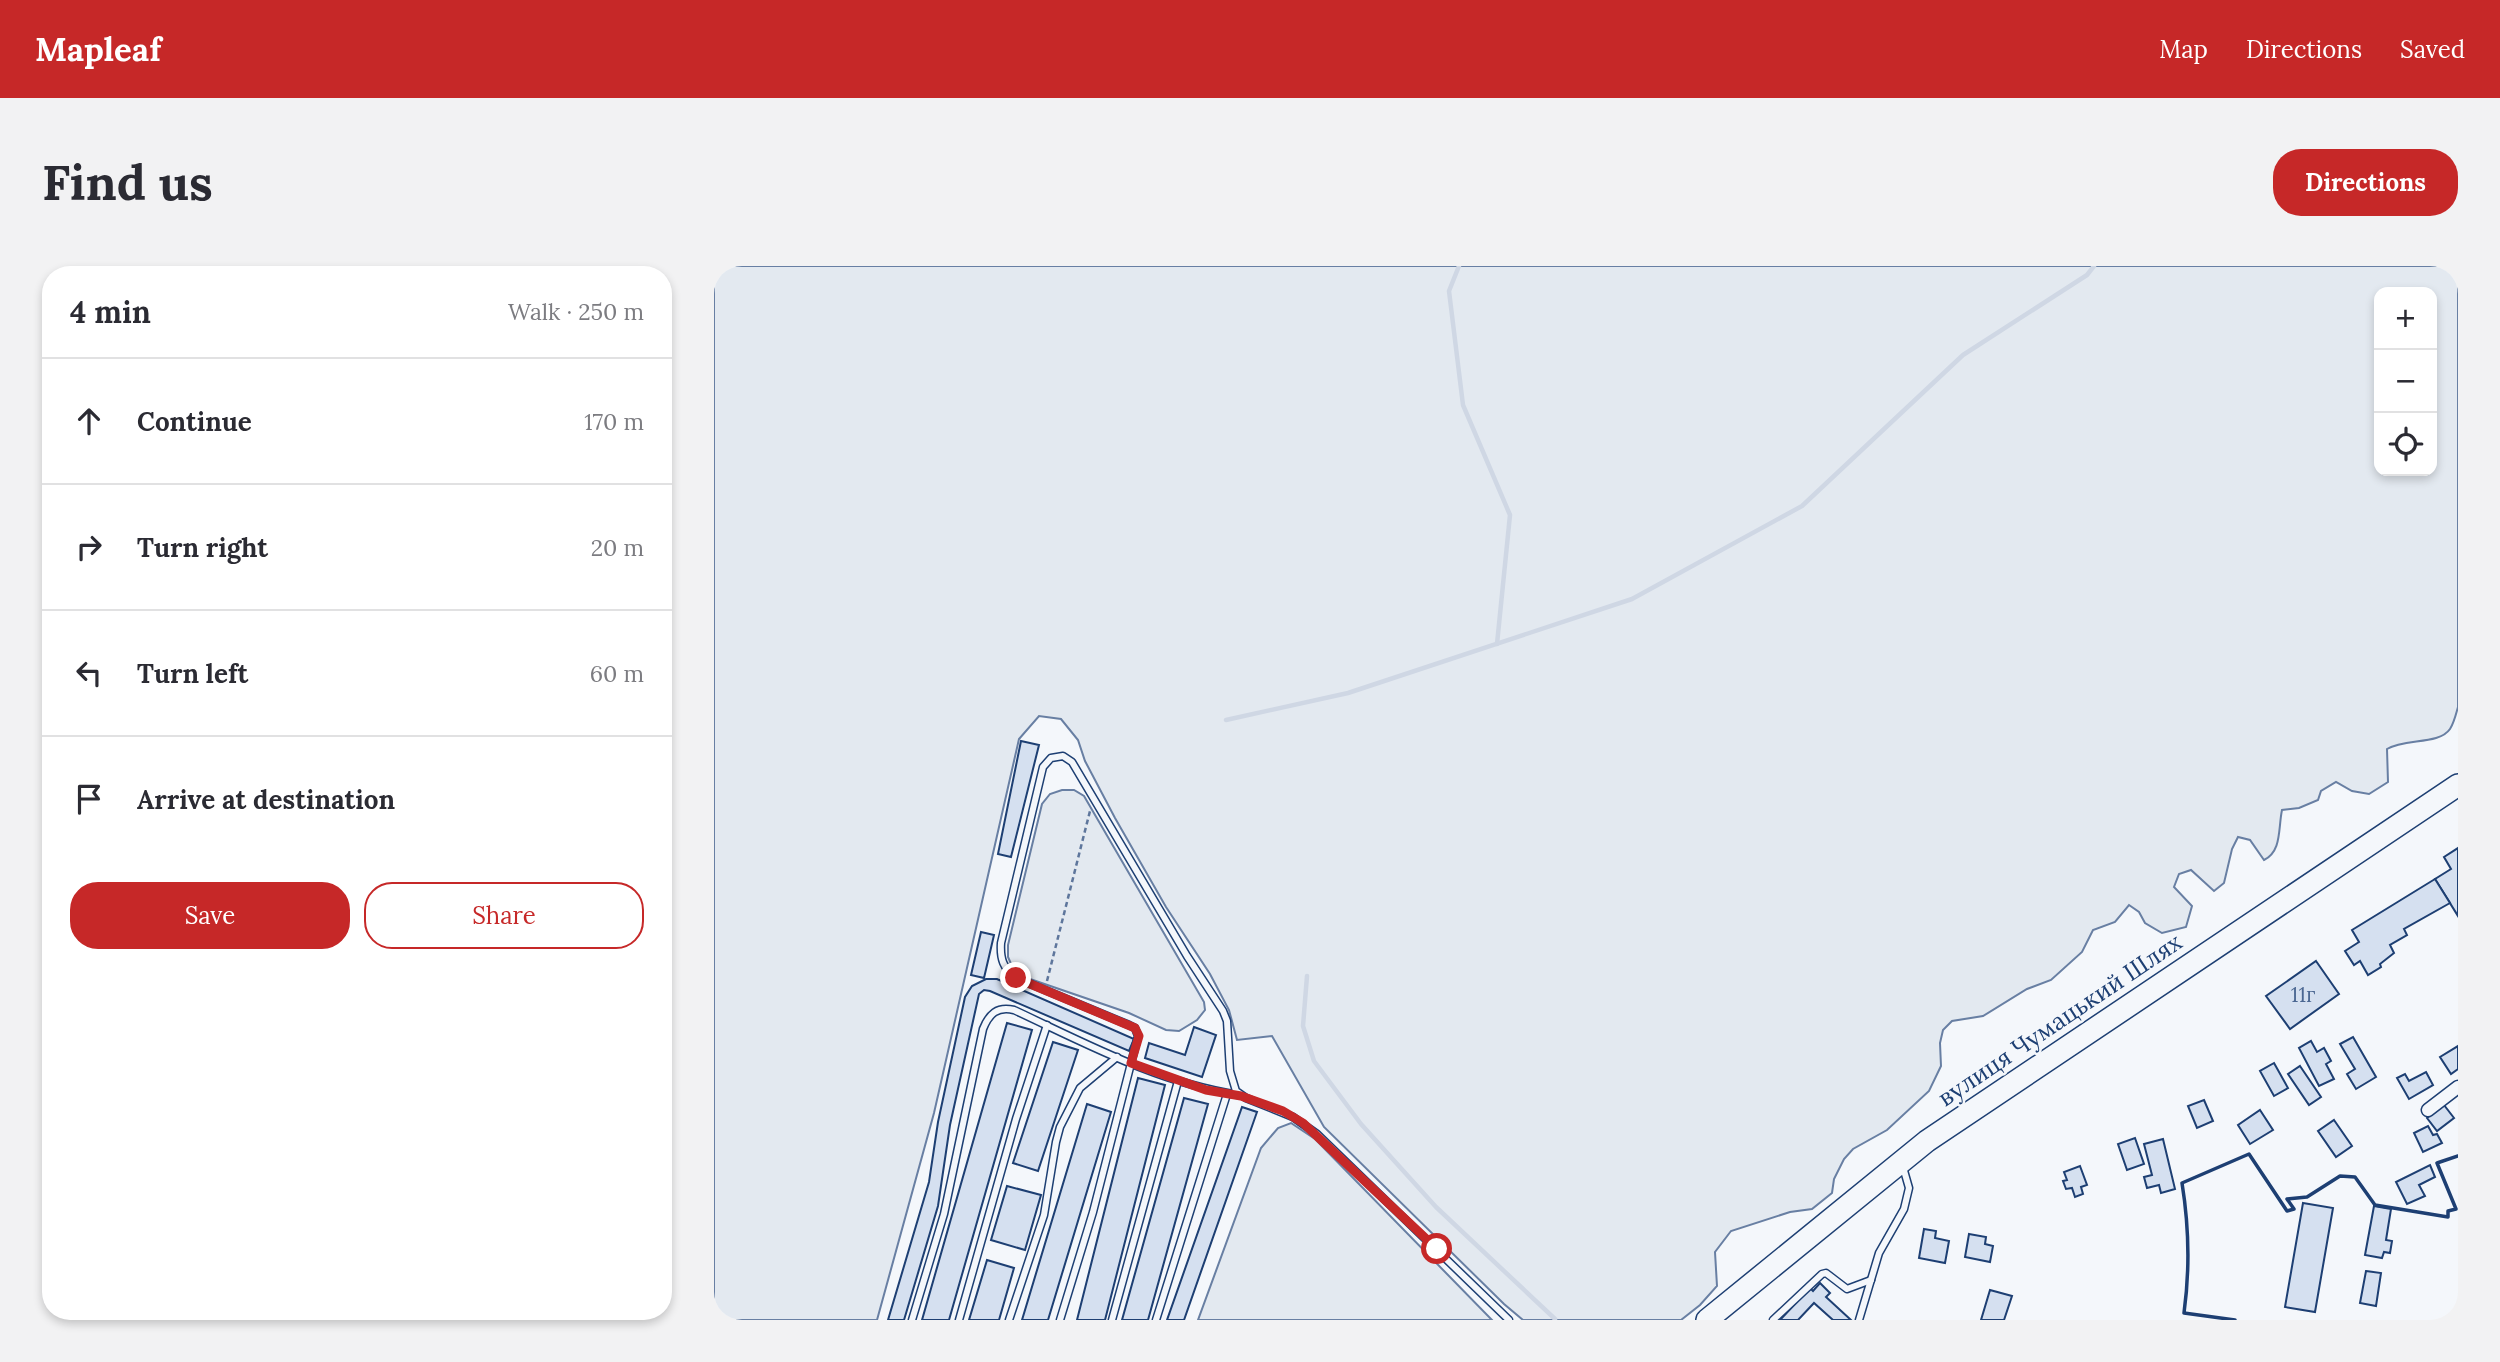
<!DOCTYPE html>
<meta charset="utf-8">
<style>
:root{--surface:#fff;--page:#f2f2f3;--text:#2b2b33;--muted:#7c7c81;--line:#e1e1e2;--accent:#c62828}
body{margin:0;font-family:Lora,serif;background:var(--page);color:var(--text)}
.controls{position:absolute;right:21px;top:21px;display:grid;overflow:hidden;border-radius:14px;box-shadow:0 4px 10px #0003}
.controls button{width:63px;height:63px;display:grid;place-items:center;padding:0;border:0;border-bottom:2px solid var(--line);background:var(--surface);color:var(--text);font:35px sans-serif}
.stop{position:absolute;width:21px;height:21px;margin:-16px;border:5px solid #c62828;border-radius:50%;background:#fff}
.stop.end{background:#c62828;border-color:#fff;box-shadow:0 2px 7px #0008}
.list{margin:0;padding:0;list-style:none}
h2{display:flex;justify-content:space-between;align-items:center;height:91px;margin:0;padding:0 28px;font-size:30px}
h2 small{font-size:23px;font-weight:400;color:var(--muted)}
.list li{display:grid;grid-template-columns:46px 1fr auto;gap:21px;align-items:center;box-sizing:border-box;height:126px;padding:0 28px;border-top:2px solid var(--line)}
.list b{display:block;font-size:26px;white-space:nowrap}
.list em{font-size:23px;font-style:normal;color:var(--muted)}
.actions{display:flex;gap:14px;padding:21px 28px}
.actions a{flex:1;padding:16px 0;border:2px solid var(--accent);border-radius:28px;text-align:center;font-size:24px;color:var(--accent)}
.actions .main{background:var(--accent);color:#fff}
.icon{flex:none;width:38px;height:38px;fill:none;stroke:currentColor;stroke-width:2;stroke-linecap:round;stroke-linejoin:round}
.map{position:relative;flex:none;width:1744px;height:1054px;overflow:hidden;border-radius:28px}
header{display:flex;align-items:center;gap:42px;box-sizing:border-box;height:98px;padding:0 35px;background:var(--accent);color:#fff}
header strong{font-size:33px}
nav{display:flex;gap:38px;margin-inline-start:auto;font-size:24px}
.intro{display:flex;align-items:center;justify-content:space-between;box-sizing:border-box;height:168px;padding:0 42px}
h1{margin:0;font-size:49px}
.button{padding:18px 32px;border-radius:28px;background:var(--accent);color:#fff;font-size:24px;font-weight:700}
main{display:flex;gap:42px;padding:0 42px}
aside{flex:1;background:var(--surface);border-radius:28px;box-shadow:0 4px 10px #0003}
.map>svg:first-child{display:block}
.green{fill:#e3e9f0;stroke:#687fa3;stroke-width:2;fill-rule:evenodd}
.lines{fill:none;stroke-linecap:round;stroke-linejoin:round}
.stream{stroke:#cfd7e4;stroke-width:4.5}
.building{fill:#d5e0f0;stroke:#1d3f73;stroke-width:2}
.service-casing{stroke:#1d3f73;stroke-width:9}
.minor-casing{stroke:#1d3f73;stroke-width:15}
.trunk-casing{stroke:#1d3f73;stroke-width:24}
.path{stroke:#5e769c;stroke-width:2.5;stroke-dasharray:5 3.5;stroke-linecap:butt}
.service{stroke:#f4f7fb;stroke-width:6}
.minor{stroke:#f4f7fb;stroke-width:12}
.trunk{stroke:#f4f7fb;stroke-width:21}
.wall{stroke:#1d3f73;stroke-width:3.5}
.route{stroke:#c62828;stroke-width:9}
.labels{text-anchor:middle;stroke-width:5;stroke-linejoin:round;paint-order:stroke}
.number-label{font-size:21px;fill:#4b6792}
.street-label{font-size:24px;fill:#1d3f73;stroke:#f4f7fb}
</style>
<header>
<strong>Mapleaf</strong>
<nav><a>Map</a><a>Directions</a><a>Saved</a></nav>
</header>
<div class="intro"><h1>Find us</h1><a class="button">Directions</a></div>
<main>
<aside>
<h2>4 min<small>Walk · 250 m</small></h2>
<ul class="list">
<li><svg class="icon" aria-label="ahead" viewBox="0 0 24 24"><path d="M12 20V5M6 11l6-6 6 6"/></svg><div><b>Continue</b></div><em>170 m</em></li>
<li><svg class="icon" aria-label="right" viewBox="0 0 24 24"><path d="M7 20v-9h11M14 6l5 5-5 5"/></svg><div><b>Turn right</b></div><em>20 m</em></li>
<li><svg class="icon" aria-label="left" viewBox="0 0 24 24"><path d="M17 20v-9H6M10 6l-5 5 5 5"/></svg><div><b>Turn left</b></div><em>60 m</em></li>
<li><svg class="icon" aria-label="arrive" viewBox="0 0 24 24"><path d="M6 21V4h12l-3 4 3 4H6"/></svg><div><b>Arrive at destination</b></div></li>
</ul>
<div class="actions"><a class="main">Save</a><a>Share</a></div>
</aside>
<div class="map">
<svg width="1744" height="1054" viewBox="0 0 1744 1054">
<rect width="100%" height="100%" fill="#f4f7fb"/>
<!-- green -->
<g class="green">
<path d="M0,0H1744V441C1742,448 1740,457 1736,463C1725,479 1691,472 1673,483L1674,516L1655,528L1638,525L1622,516L1607,525L1604,534L1585,542L1568,544C1564,563 1568,585 1550,594L1536,574L1524,571L1518,583L1510,617L1500,625L1477,604L1465,608L1460,621L1478,640L1472,661L1448,667L1431,657L1425,646L1415,639L1401,656L1379,664L1368,686L1337,714L1313,723L1269,750L1238,755L1229,764L1226,777L1227,800L1215,825L1173,864L1139,883L1130,893L1120,913L1118,927L1098,943L1076,946L1017,965L1001,986L1003,1020L986,1039L967,1054H809L790,1038L610,861L558,770L523,774L515,744L496,708L452,641L401,552L371,495L364,474L347,453L325,450L305,473L220,847L163,1054H0ZM1665,26H1718V205H1665Z"/>
<polygon points="348,524 360,524 370,530 490,736 491,744 483,754 465,765 452,764 415,747 316,713 298,700 294,691 294,679 328,538 336,528"/>
<polygon points="577,857 601,873 778,1054 484,1054 547,882 564,862"/>
</g>
<g class="lines">
<!-- stream -->
<g class="stream">
<polyline points="745,0 735,25 749,139 796,249 783,378"/>
<polyline points="512,454 634,427 918,333 1088,240 1249,89 1373,9 1380,0"/>
<polyline points="593,710 589,760 600,795 647,858 722,941 841,1053"/>
</g>
</g>
<!-- building -->
<g class="building">
<polygon points="307,475 325,479 297,591 284,588"/>
<polygon points="1744,582 1744,650 1721,613 1737,603 1730,591"/>
<polygon points="1721,613 1736,637 1690,663 1693,669 1676,679 1680,687 1666,698 1667,701 1654,709 1646,695 1640,699 1631,685 1645,676 1638,664"/>
<polygon points="267,666 280,669 270,712 257,709"/>
<polygon points="1602,695 1625,728 1576,763 1552,730"/>
<polygon points="272,713 283,713 420,773 415,785 276,725 270,724 265,728 236,859 224,940 190,1054 174,1054 215,916 224,856 251,731 258,720"/>
<polygon points="293,757 318,764 235,1054 208,1054"/>
<polygon points="480,761 502,769 488,811 431,792 435,777 471,789"/>
<polygon points="1639,771 1662,811 1642,823 1633,808 1641,803 1626,778"/>
<polygon points="1597,775 1603,786 1610,782 1617,795 1612,798 1620,813 1605,820 1585,782"/>
<polygon points="339,776 364,784 324,905 299,897"/>
<polygon points="1744,780 1744,803 1737,808 1726,791"/>
<polygon points="1560,797 1574,822 1560,830 1546,805"/>
<polygon points="1586,800 1607,831 1595,839 1574,808"/>
<polygon points="1712,806 1719,819 1695,833 1683,812 1691,808 1695,815"/>
<polygon points="424,812 451,819 391,1054 363,1054"/>
<polygon points="470,832 494,838 434,1054 408,1054"/>
<polygon points="1490,834 1499,855 1483,862 1474,840"/>
<polygon points="373,838 397,846 334,1054 308,1054"/>
<polygon points="1730,839 1740,852 1723,865 1713,852"/>
<polygon points="528,841 543,846 470,1054 453,1054"/>
<polygon points="1546,844 1559,864 1536,878 1524,859"/>
<polygon points="1620,854 1638,880 1622,891 1604,865"/>
<polygon points="1714,860 1719,869 1723,868 1728,877 1709,886 1700,867"/>
<polygon points="1421,872 1430,898 1413,904 1404,878"/>
<polygon points="1449,873 1461,923 1447,927 1445,919 1433,922 1430,911 1438,909 1430,878"/>
<polygon points="1716,899 1721,911 1705,919 1711,930 1693,938 1682,916"/>
<polygon points="1366,900 1373,919 1367,921 1369,928 1361,931 1358,922 1352,923 1349,915 1353,914 1350,906"/>
<polygon points="293,920 327,929 311,984 277,974"/>
<polygon points="1589,937 1619,942 1601,1046 1571,1041"/>
<polygon points="1660,940 1677,943 1672,974 1678,975 1676,987 1670,986 1668,992 1651,989"/>
<polygon points="1210,963 1222,965 1221,972 1235,975 1231,997 1205,992"/>
<polygon points="1255,968 1272,971 1271,978 1279,980 1276,996 1251,991"/>
<polygon points="273,994 300,1002 285,1054 255,1054"/>
<polygon points="1652,1005 1667,1007 1662,1040 1646,1037"/>
<polygon points="1106,1017 1116,1027 1112,1031 1137,1054 1119,1054 1100,1037 1084,1054 1066,1054 1096,1022 1099,1025"/>
<polygon points="1276,1024 1298,1030 1290,1054 1267,1054"/>
</g>
<g class="lines">
<defs>
<g id="service">
<path d="M198,1054L230,948L269,763C275,748 283,740 300,744C373,778 445,817 525,829"/>
<polyline points="245,1054 302,853 333,759"/>
<polyline points="295,1054 330,949 342,876 346,861 366,822 403,791"/>
<path d="M346,1054L379,946L424,770L421,762L415,759L302,712C289,702 286,693 287,677L329,501L337,492L349,490L358,496L473,690L509,745L513,755L516,805L522,825L532,832L579,851L603,868L795,1054"/>
<polyline points="398,1054 464,815"/>
<polyline points="442,1054 513,828"/>
<polyline points="1059,1054 1108,1008 1112,1007 1133,1023 1157,1014"/>
<polyline points="1145,1054 1165,987 1190,943 1195,922 1189,901"/>
</g>
<polyline id="minor" points="1714,844 1744,821"/>
<polyline id="trunk" points="993,1054 1213,875 1744,519"/>
</defs>
<!-- service casing -->
<use href="#service" class="service-casing"/>
<!-- minor casing -->
<use href="#minor" class="minor-casing"/>
<!-- trunk casing -->
<use href="#trunk" class="trunk-casing"/>
<!-- path -->
<polyline class="path" points="333,715 376,545"/>
<!-- service -->
<use href="#service" class="service"/>
<!-- minor -->
<use href="#minor" class="minor"/>
<!-- trunk -->
<use href="#trunk" class="trunk"/>
<!-- wall -->
<path class="wall" d="M1521,1054L1470,1047C1476,1003 1475,960 1468,917L1535,888L1573,945L1580,943L1573,933L1593,931L1626,910L1641,911L1661,939L1734,951V945L1742,943L1723,897L1744,890"/>
</g>
<g class="lines">
<!-- route -->
<polyline class="route" points="302,712 421,762 425,770 417,797 492,824 527,830 569,845 589,857 723,983"/>
</g>
<g class="labels">
<!-- number labels -->
<g class="number-label">
<text x="1589" y="736">11г</text>
</g>
<!-- street labels -->
<g class="street-label">
<text transform="translate(1346 754) rotate(-34)" y="8">вулиця Чумацький Шлях</text>
</g>
</g>
</svg>
<div class="controls">
<button>+</button>
<button>−</button>
<button><svg class="icon" aria-label="locate" viewBox="0 0 24 24"><circle cx="12" cy="12" r="6"/><path d="M12 2v4M12 18v4M2 12h4M18 12h4"/></svg></button>
</div>
<div class="stop" style="left:723px;top:983px"></div>
<div class="stop end" style="left:302px;top:712px"></div>
</div>
</main>
